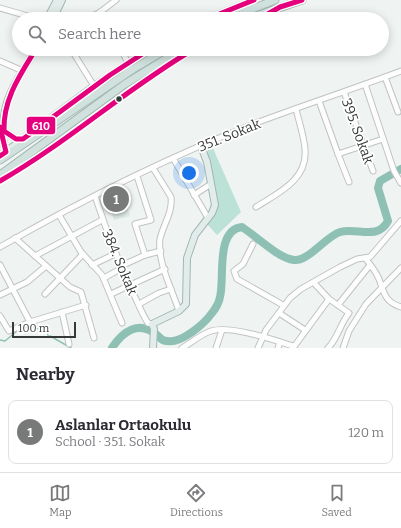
<!DOCTYPE html>
<meta charset="utf-8">
<style>
:root{--surface:#fff;--page:#f2f2f3;--text:#2b2b33;--muted:#7c7c81;--line:#e1e1e2;--accent:#777a79}
body{margin:0;font-family:Bitter,serif;background:var(--page);color:var(--text)}
.scale{position:absolute;left:12px;bottom:10px;width:64px;box-sizing:border-box;padding-left:4px;border:2px solid #363938;border-top:0;font-size:11px;line-height:14px;white-space:nowrap;color:#363938;-webkit-text-stroke:3px #fff;paint-order:stroke}
.you{position:absolute;left:189px;top:173px;width:14px;height:14px;margin:-10px;border:3px solid #fff;border-radius:50%;background:#1a73e8;box-shadow:0 0 0 6px #1a73e833}
.badge{display:grid;place-items:center;width:26px;height:26px;border-radius:50%;background:var(--accent);color:#fff;font-size:13px;font-weight:700}
.pin{position:absolute;translate:-50% -50%;border:2px solid #fff;box-shadow:0 1px 4px #0006}
.list{margin:0;padding:0;list-style:none}
h2{display:flex;justify-content:space-between;align-items:center;height:52px;margin:0;padding:0 16px;font-size:17px}
h2 small{font-size:13px;font-weight:400;color:var(--muted)}
.list li{display:grid;grid-template-columns:26px 1fr auto;gap:12px;align-items:center;box-sizing:border-box;height:64px;margin:0 8px 8px;padding:0 8px;border:1px solid var(--line);border-radius:8px}
.list b{display:block;font-size:15px;white-space:nowrap}
.list p{margin:0;font-size:13px;white-space:nowrap;color:var(--muted)}
.list em{font-size:13px;font-style:normal;color:var(--muted)}
.icon{flex:none;width:22px;height:22px;fill:none;stroke:currentColor;stroke-width:2;stroke-linecap:round;stroke-linejoin:round}
.map{position:relative;flex:none;width:401px;height:348px;overflow:hidden}
.search{position:absolute;background:var(--surface);box-shadow:0 2px 10px #0003;left:12px;right:12px;top:12px;height:44px;display:flex;align-items:center;gap:10px;box-sizing:border-box;padding:0 14px;border-radius:22px;color:var(--muted);font-size:15px}
.sheet{height:124px;background:var(--surface)}
nav{display:flex;justify-content:space-around;align-items:center;box-sizing:border-box;height:56px;border-top:1px solid var(--line);background:var(--surface);font-size:11px;color:var(--muted)}
nav a{display:grid;justify-items:center;gap:2px}
nav .on{color:var(--accent)}
.map>svg:first-child{display:block}
.built{fill:#dce9e5}
.green{fill:#bce1d7}
.lines{fill:none;stroke-linecap:round;stroke-linejoin:round}
.stream{stroke:#8ec1b4;stroke-width:1.5}
.river{stroke:#8ec1b4;stroke-width:8}
.minor-casing{stroke:#c0c3c2;stroke-width:7}
.major-casing{stroke:#a3b7b2;stroke-width:8}
.highway-casing{stroke:#a3b7b2;stroke-width:9}
.minor{stroke:#fdfdfd;stroke-width:5}
.major{stroke:#e2edeb;stroke-width:6}
.highway{stroke:#d0e1de;stroke-width:7}
.bus-1-casing{stroke:#fff;stroke-width:8}
.bus-1{stroke:#e5007d;stroke-width:5}
.bus-dot{fill:#363938;stroke:#fff;stroke-width:1.5}
.labels{text-anchor:middle;stroke-width:3.5;stroke-linejoin:round;paint-order:stroke}
.street-label{font-size:14px;fill:#363938;stroke:#fff}
.line-badge{stroke:#fff;stroke-width:1.5}
.badge-label{font-size:11px;text-anchor:middle;font-weight:bold;fill:#fff}
</style>
<div class="map">
<svg width="401" height="348" viewBox="0 0 401 348">
<rect width="100%" height="100%" fill="#eff4f2"/>
<!-- built -->
<polygon class="built" points="122,191 130,216 114,220 106,194"/>
<!-- green -->
<path class="green" d="M212,146L241,212L217,235L207,224C222,205 215,200 211,180C210,171 210,161 207,152Z"/>
<g class="lines">
<!-- stream -->
<g class="stream">
<polyline points="0,340 5,341 17,331 31,325 71,348"/>
<polyline points="111,348 113,347"/>
</g>
<!-- river -->
<path class="river" d="M112,348C123,331 139,320 157,335C161,338 161,341 167,341C181,344 204,324 212,313C216,308 219,303 220,297C225,278 215,230 242,227C256,236 278,258 294,260C308,262 325,237 340,232C357,227 377,241 388,221L378,188L380,181L401,169"/>
<defs>
<g id="minor">
<polyline points="0,8 38,19"/>
<polyline points="100,12 104,19"/>
<polyline points="85,19 99,13 116,0"/>
<polyline points="71,49 94,86"/>
<polyline points="121,49 128,63"/>
<polyline points="0,61 23,71"/>
<polyline points="385,77 398,112"/>
<polyline points="365,84 394,171 401,183"/>
<polyline points="344,92 373,171"/>
<polyline points="319,101 338,154 383,139"/>
<polyline points="338,154 349,182"/>
<polyline points="173,158 208,218"/>
<path d="M153,168L171,197C173,212 163,225 160,239C157,262 172,289 179,311"/>
<polyline points="137,176 151,220 135,224 145,255"/>
<polyline points="194,195 211,184"/>
<path d="M95,196C106,230 119,263 134,295C139,305 142,314 148,323L152,324"/>
<path d="M256,207C278,193 308,180 305,149C304,136 299,122 296,109"/>
<polyline points="59,215 81,252 102,275 122,323"/>
<polyline points="15,238 70,287 81,292 94,338"/>
<polyline points="253,244 243,264 234,271 237,279 283,305"/>
<path d="M0,247C82,200 168,157 256,123C304,105 353,89 401,71"/>
<polyline points="35,256 102,220"/>
<path d="M365,258C370,264 376,272 379,279C384,293 385,302 401,307"/>
<polyline points="0,265 30,322"/>
<polyline points="92,265 115,254"/>
<polyline points="121,266 145,255 161,251"/>
<polyline points="104,278 122,268"/>
<path d="M314,283L329,299L349,313C340,324 338,338 328,348"/>
<polyline points="45,294 83,254"/>
<polyline points="111,294 165,269"/>
<polyline points="0,295 27,282 46,266"/>
<polyline points="139,304 159,293 171,289"/>
<polyline points="338,305 370,265"/>
<polyline points="62,312 69,344"/>
<polyline points="279,313 305,330"/>
<polyline points="0,316 9,331 30,322 86,305"/>
<path d="M182,348C191,343 201,334 211,331C231,325 274,340 293,346"/>
<polyline points="216,348 222,330"/>
<polyline points="258,348 266,330 290,298 301,289 340,267 357,259 370,257 401,221"/>
<polyline points="278,348 280,342"/>
<polyline points="293,348 329,299"/>
<polyline points="343,348 349,331 366,304 401,268"/>
</g>
<g id="major">
<polyline points="47,19 57,0"/>
<polyline points="53,19 62,0"/>
<polyline points="207,19 254,0"/>
<polyline points="0,127 6,152"/>
<path d="M23,139H16L4,131C0,101 21,74 36,49"/>
<polyline points="0,156 94,86 150,49"/>
<polyline points="153,348 154,329 152,324 179,311 186,304 187,258 195,235 212,213 215,205 207,162 201,146"/>
</g>
<g id="highway">
<polyline points="227,19 275,0"/>
<polyline points="247,19 302,0"/>
<polyline points="0,160 133,69 167,49"/>
<polyline points="0,175 125,84 182,49"/>
</g>
</defs>
<!-- minor casing -->
<use href="#minor" class="minor-casing"/>
<!-- major casing -->
<use href="#major" class="major-casing"/>
<!-- highway casing -->
<use href="#highway" class="highway-casing"/>
<!-- minor -->
<use href="#minor" class="minor"/>
<!-- major -->
<use href="#major" class="major"/>
<!-- highway -->
<use href="#highway" class="highway"/>
<defs>
<g id="bus-1">
<polyline points="207,19 254,0"/>
<polyline points="259,19 280,7 302,0"/>
<path d="M36,49C20,75 3,99 4,131L16,139H23L110,75L150,49"/>
<polyline points="0,127 6,152 0,156"/>
<path d="M0,181C68,142 126,89 194,49"/>
</g>
</defs>
<!-- bus-1 casing -->
<use href="#bus-1" class="bus-1-casing"/>
<!-- bus-1 -->
<use href="#bus-1" class="bus-1"/>
</g>
<!-- markers -->
<circle class="bus-dot" cx="119" cy="99" r="3.5"/>
<g class="labels">
<!-- street labels -->
<g class="street-label">
<text transform="translate(358 131) rotate(70)" y="5">395. Sokak</text>
<text transform="translate(229 135) rotate(-22)" y="5">351. Sokak</text>
<text transform="translate(120 262) rotate(67)" y="5">384. Sokak</text>
</g>
</g>
<rect class="line-badge" x="26" y="116" width="30" height="19" rx="4" fill="#e5007d"/>
<g class="badge-label">
<text x="41" y="130">610</text>
</g>
</svg>
<div class="scale">100 m</div>
<div class="you"></div>
<div class="pin badge" style="left:116px;top:199px">1</div>
<div class="search"><svg class="icon" aria-label="search" viewBox="0 0 24 24"><circle cx="10" cy="10" r="6"/><path d="M15 15l6 6"/></svg>Search here</div>
</div>
<section class="sheet">
<h2>Nearby<small></small></h2>
<ul class="list">
<li><span class="badge">1</span><div><b>Aslanlar Ortaokulu</b><p>School · 351. Sokak</p></div><em>120 m</em></li>
</ul>
</section>
<nav>
<a class="on"><svg class="icon" aria-label="map" viewBox="0 0 24 24"><path d="M3 6l6-2 6 2 6-2v14l-6 2-6-2-6 2zM9 4v14M15 6v14"/></svg>Map</a>
<a><svg class="icon" aria-label="directions" viewBox="0 0 24 24"><path d="M12 3l9 9-9 9-9-9zM9 14v-3h6M13 9l2 2-2 2"/></svg>Directions</a>
<a><svg class="icon" aria-label="saved" viewBox="0 0 24 24"><path d="M7 4h10v16l-5-4-5 4z"/></svg>Saved</a>
</nav>
